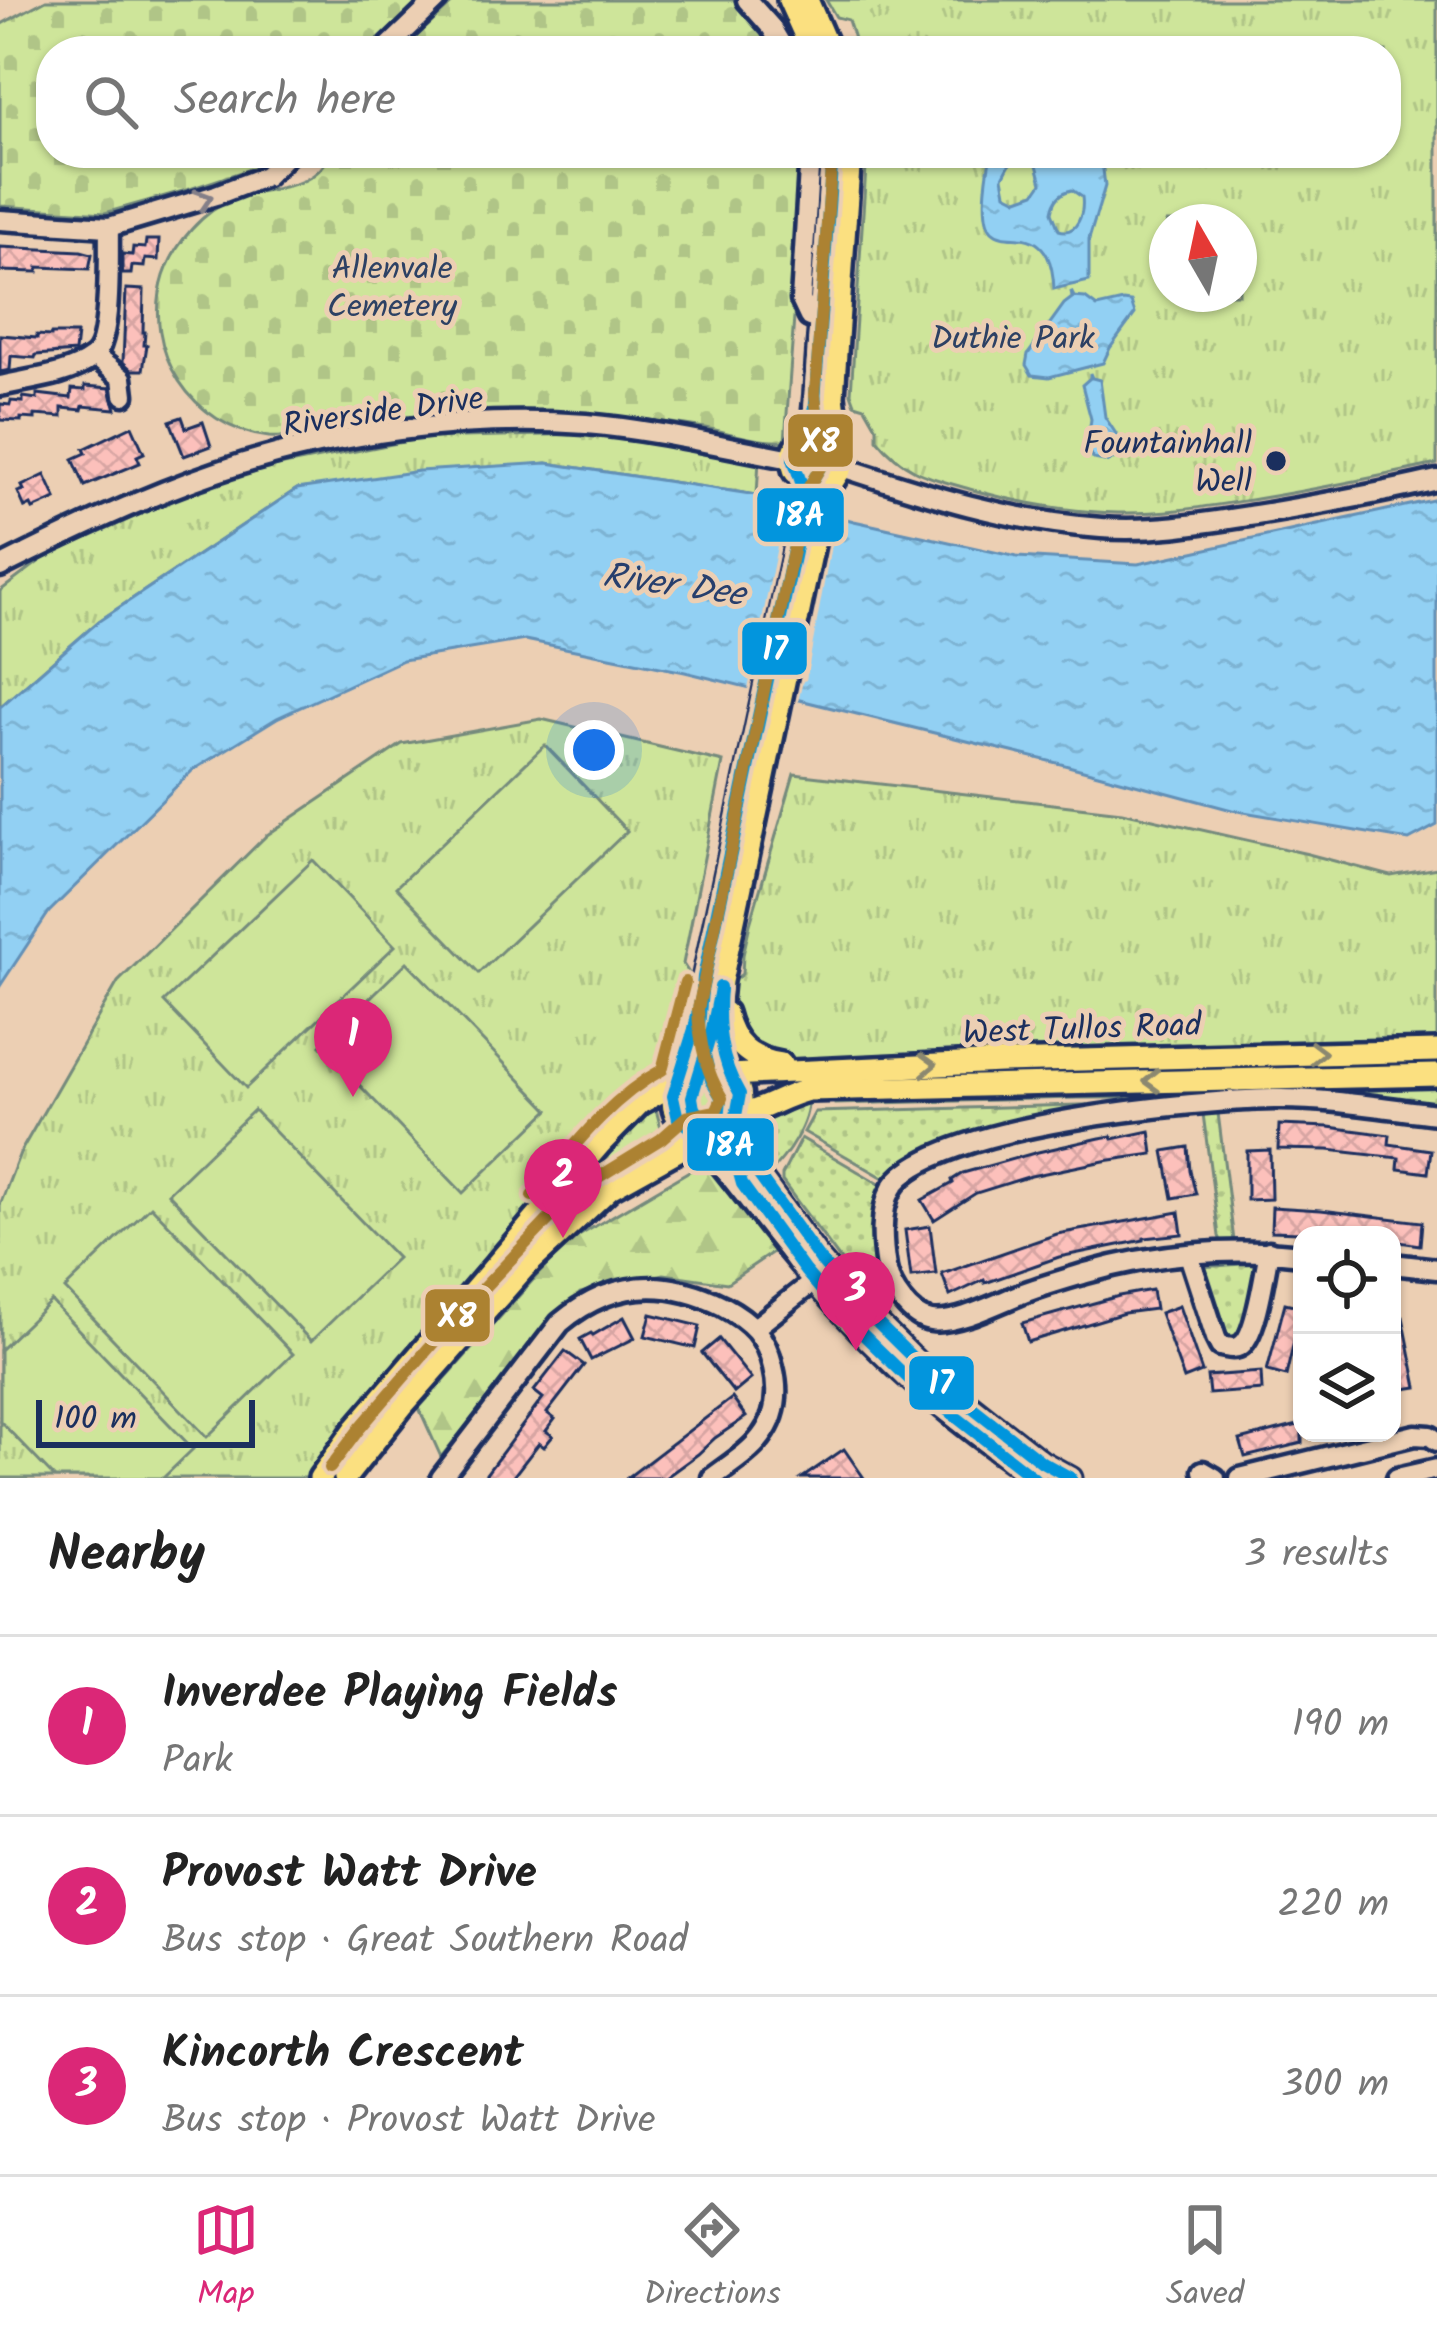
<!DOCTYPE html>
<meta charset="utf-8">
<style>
:root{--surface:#fff;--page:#f2f2f2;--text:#222;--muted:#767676;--line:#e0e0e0;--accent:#db2777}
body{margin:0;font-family:Kalam,sans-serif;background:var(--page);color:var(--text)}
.controls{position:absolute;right:36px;bottom:36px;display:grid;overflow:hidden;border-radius:24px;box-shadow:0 3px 9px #0004}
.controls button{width:108px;height:108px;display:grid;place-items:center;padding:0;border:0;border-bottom:3px solid var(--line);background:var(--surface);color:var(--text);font:60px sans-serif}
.compass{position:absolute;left:1149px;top:204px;width:108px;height:108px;border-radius:50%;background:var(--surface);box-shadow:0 3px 9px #0004;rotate:351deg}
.scale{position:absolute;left:36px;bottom:30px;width:219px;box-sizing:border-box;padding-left:12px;border:6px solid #1b2f5e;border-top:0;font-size:33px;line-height:42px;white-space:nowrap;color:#1b2f5e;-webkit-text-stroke:9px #eccfb3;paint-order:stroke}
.you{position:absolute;left:594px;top:750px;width:42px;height:42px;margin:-30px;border:9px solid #fff;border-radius:50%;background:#1a73e8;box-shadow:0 0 0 18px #1a73e833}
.badge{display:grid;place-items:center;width:78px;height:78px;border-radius:50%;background:var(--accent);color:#fff;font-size:39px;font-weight:700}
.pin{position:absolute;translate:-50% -99px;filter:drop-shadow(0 3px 6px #0008)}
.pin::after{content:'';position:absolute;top:63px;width:42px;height:36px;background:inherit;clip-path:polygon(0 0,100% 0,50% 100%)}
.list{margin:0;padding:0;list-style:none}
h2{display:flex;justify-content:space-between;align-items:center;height:156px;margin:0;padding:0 48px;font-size:51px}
h2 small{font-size:39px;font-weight:400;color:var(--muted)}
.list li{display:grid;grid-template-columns:78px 1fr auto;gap:36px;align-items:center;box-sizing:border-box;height:180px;padding:0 48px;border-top:3px solid var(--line)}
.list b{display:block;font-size:45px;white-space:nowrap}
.list p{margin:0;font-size:39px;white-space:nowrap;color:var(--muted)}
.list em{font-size:39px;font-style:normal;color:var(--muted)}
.icon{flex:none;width:66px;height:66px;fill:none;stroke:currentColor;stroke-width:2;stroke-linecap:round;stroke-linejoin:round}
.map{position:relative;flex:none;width:1437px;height:1478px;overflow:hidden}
.search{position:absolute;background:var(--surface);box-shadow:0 3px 9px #0004;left:36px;right:36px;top:36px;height:132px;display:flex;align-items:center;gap:30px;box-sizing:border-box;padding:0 42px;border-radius:48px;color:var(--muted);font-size:45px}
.sheet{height:696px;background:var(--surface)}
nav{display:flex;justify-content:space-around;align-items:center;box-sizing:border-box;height:168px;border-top:3px solid var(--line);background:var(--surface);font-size:33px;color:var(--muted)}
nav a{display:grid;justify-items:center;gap:6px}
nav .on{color:var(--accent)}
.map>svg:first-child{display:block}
.grass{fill:url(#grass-dots);stroke:#748a7c;stroke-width:3}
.forest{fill:url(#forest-firs);stroke:#748a7c;stroke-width:3}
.cemetery{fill:url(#cemetery-stones);stroke:#748a7c;stroke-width:3}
.park{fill:url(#park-tufts);stroke:#748a7c;stroke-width:3;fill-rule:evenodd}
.pitch{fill:#cee59a;stroke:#748a7c;stroke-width:3}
.water{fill:url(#water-ripples);stroke:#6290b7;stroke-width:3;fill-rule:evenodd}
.pier{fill:#eccfb3}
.building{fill:url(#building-cross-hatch);stroke:#1b2f5e;stroke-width:3}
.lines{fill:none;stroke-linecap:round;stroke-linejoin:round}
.minor-casing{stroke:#1b2f5e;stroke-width:27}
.major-casing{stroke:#1b2f5e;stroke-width:30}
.minor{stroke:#eccfb3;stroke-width:18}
.major{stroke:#fbe080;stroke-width:21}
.bus-1-casing{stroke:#eccfb3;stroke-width:21}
.bus-2-casing{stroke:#eccfb3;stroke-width:21}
.bus-3-casing{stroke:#eccfb3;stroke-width:21}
.bus-1{stroke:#0295dd;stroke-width:12}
.bus-2{stroke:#0295dd;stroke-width:12}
.bus-3{stroke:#ac8231;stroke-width:12}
.oneway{stroke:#847f88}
.oneway2{stroke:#8b886f}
.poi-dot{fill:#1b2f5e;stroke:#eccfb3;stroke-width:4.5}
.labels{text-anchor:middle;stroke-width:10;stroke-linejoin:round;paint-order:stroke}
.park-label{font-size:33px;fill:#2d4164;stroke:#eccfb3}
.street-label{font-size:33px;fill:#1b2f5e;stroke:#eccfb3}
.poi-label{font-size:33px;fill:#1b2f5e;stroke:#eccfb3;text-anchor:end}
.water-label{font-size:36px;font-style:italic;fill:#273f6d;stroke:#eccfb3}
.line-badge{stroke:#eccfb3;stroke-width:4.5}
.badge-label{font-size:33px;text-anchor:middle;font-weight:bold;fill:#fff}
</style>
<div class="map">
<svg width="1437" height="1478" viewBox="0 0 1437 1478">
<defs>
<pattern id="grass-dots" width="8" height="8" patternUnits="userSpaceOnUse" patternTransform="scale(3)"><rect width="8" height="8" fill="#cee59a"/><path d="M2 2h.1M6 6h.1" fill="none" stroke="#b0c587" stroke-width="1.8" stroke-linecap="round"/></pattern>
<pattern id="forest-firs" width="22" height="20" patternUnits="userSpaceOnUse" patternTransform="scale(3)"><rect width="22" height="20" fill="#cee59a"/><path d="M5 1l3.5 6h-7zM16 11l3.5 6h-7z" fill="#b0c587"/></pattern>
<pattern id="cemetery-stones" width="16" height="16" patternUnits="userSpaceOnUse" patternTransform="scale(3)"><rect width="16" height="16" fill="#cee59a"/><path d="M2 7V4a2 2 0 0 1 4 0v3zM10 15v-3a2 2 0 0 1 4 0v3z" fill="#b0c587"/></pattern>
<pattern id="park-tufts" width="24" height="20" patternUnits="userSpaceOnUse" patternTransform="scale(3)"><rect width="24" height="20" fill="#cee59a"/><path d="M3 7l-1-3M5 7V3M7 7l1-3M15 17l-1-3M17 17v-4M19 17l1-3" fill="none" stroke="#b0c587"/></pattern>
<pattern id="water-ripples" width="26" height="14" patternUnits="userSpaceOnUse" patternTransform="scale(3)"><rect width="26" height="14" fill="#92d0f3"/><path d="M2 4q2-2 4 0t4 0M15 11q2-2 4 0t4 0" fill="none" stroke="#7db3d3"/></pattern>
<pattern id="building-cross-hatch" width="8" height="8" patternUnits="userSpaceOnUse" patternTransform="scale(3)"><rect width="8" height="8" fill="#fcc0bb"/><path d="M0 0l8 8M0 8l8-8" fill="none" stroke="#d7a5a3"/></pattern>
</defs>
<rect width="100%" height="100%" fill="#eccfb3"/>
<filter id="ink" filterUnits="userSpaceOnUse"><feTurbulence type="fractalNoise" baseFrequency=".00833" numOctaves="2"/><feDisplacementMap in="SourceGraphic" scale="24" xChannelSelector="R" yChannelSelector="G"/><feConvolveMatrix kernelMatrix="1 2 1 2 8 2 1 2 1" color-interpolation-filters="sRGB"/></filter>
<g filter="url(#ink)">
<!-- grass -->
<g class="grass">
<circle cx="707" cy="1101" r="21"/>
<polygon points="1437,1083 1437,1109 1227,1096 1226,1088"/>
<polygon points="1223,1087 1224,1096 1138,1103 1124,1098 1078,1098 835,1104 834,1099"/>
<path d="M808,1098C810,1123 786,1158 768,1174C762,1165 760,1157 758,1146C752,1113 783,1109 808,1098Z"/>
<polygon points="1117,1104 1011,1127 889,1181 804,1132 815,1112"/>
<polygon points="655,1106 666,1147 585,1199 573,1187 638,1116"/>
<polygon points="1218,1113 1234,1241 1222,1243 1219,1236 1203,1114"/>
<polygon points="801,1138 883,1186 877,1254 873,1255 874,1269 868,1275 857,1277 850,1273 782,1181 782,1175"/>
<polygon points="1256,1263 1258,1272 1242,1339 1228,1340 1222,1333 1200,1267"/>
</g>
<!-- forest -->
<polygon class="forest" points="703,1163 776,1250 727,1283 664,1274 580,1293 529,1347 441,1457 419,1408 565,1244"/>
<!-- cemetery -->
<g class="cemetery">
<polygon points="46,0 422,0 369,51 51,51 51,153 276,153 256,167 190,189 105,213 0,206 0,25"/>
<polygon points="456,0 734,0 762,30 776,51 401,51"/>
<path d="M330,153H806L785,441C758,443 732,433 705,428C653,420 603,413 551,411C484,408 416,415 350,426C323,430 297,439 269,437C192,428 141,350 164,276C175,243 203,210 236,198C268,186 316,192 330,153Z"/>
</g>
<!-- park -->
<g class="park">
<path d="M826,0H1437V464C1377,477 1317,489 1256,499C1210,506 1164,514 1118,513C1069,512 1020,503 973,490C932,478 905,474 877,439V428L865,407L855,404L851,393L867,153H1386V51H849L850,46L855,42L848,20L836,17ZM1167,222H1239V294H1167Z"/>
<polygon points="585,434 759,459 757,495 547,463 297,489 99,621 0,707 0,591 45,557 226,476 423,438"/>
<polygon points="541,719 723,762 683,964 701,991 679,1081 640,1103 320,1478 0,1478 0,1205 20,1153 118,982 267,835 402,744"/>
<polygon points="794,774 1122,812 1308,854 1391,876 1437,868 1437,1051 728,1074 720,991 742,974 743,955 750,924"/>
</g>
<!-- pitch -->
<g class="pitch">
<polygon points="545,745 627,831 479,973 396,887"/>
<polygon points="313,860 395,946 246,1088 164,1002"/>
<polygon points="407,962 549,1110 463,1193 321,1045"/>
<polygon points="254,1110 397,1258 311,1341 168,1193"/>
<polygon points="151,1206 293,1354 207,1437 65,1289"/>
<polygon points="51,1301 193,1449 163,1478 55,1478 0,1421 0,1350"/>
</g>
<!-- water -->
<g class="water">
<path d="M991,153H1101L1105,186L1089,239V281L1054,289C1053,266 1048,240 1020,238C1011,237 999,238 992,231C979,217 988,171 991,153ZM1023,155L1036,161L1042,183L1035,193L1018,199L1006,193L1003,177L1013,158ZM1072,190L1082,197C1084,212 1078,236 1059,230L1052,212C1054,201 1060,192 1072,190Z"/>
<polygon points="1071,291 1074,297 1085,298 1097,307 1123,301 1131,302 1135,314 1110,348 1103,363 1049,377 1032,375 1026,365 1028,354 1064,304 1072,298"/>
<polygon points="1090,373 1092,378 1100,380 1105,417 1122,443 1117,456 1109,462 1093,459 1087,449 1091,419 1082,385 1090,378"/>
<polygon points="547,463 757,495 854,521 1017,557 1138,564 1437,499 1437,825 1409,840 1232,810 1057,763 685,672 525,640 403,660 277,718 193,770 49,912 0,986 0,707 99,621 297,489 419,471"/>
</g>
<!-- pier -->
<polygon class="pier" points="785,496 840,511 839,518 836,519 806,680 803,681 797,706 747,694 785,507 783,505"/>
<!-- building -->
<g class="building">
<polygon points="146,240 159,240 158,260 145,259 144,267 132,266 131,274 122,274 122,254 132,255 133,247 145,248"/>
<polygon points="0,247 81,251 92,254 89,269 38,267 38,272 0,271"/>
<polygon points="126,289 144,290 143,332 145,332 144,345 147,345 143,370 132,370 123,362"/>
<polygon points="51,334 77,334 75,352 36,355 35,358 11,356 10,370 0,372 0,335 37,338 37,335 51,336"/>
<polygon points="85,386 110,388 116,409 83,406 82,410 62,408 62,417 35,415 35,419 21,418 21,421 0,420 0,404 10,405 11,401 23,402 23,397 37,399 37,394 71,398 72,389 85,390"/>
<polygon points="182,417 186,428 203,422 211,446 184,456 170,421"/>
<polygon points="132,426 144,453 137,456 140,463 85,486 73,459 86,453 84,449"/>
<polygon points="45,475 56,499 33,509 31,505 25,508 18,492 24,490 22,486"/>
<polygon points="1279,1125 1329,1127 1390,1135 1389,1144 1431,1150 1428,1173 1398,1169 1399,1158 1328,1150 1278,1149"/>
<polygon points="1150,1131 1153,1154 1104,1161 1031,1176 976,1193 934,1220 922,1200 953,1183 952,1180 963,1173 1038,1152 1100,1138 1112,1136 1113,1139"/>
<polygon points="1188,1147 1190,1171 1196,1194 1173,1198 1164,1151"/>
<polygon points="1270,1150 1271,1199 1247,1200 1247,1151"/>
<polygon points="1272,1207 1321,1210 1422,1222 1420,1245 1392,1241 1392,1235 1271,1231"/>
<polygon points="1179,1212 1182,1234 1144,1238 1144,1240 1059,1257 985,1283 984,1280 950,1296 942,1274 1057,1234"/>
<polygon points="930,1226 936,1274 911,1277 905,1230"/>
<polygon points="1152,1290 1155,1309 1124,1313 1028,1342 1022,1323 1119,1296"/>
<polygon points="1285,1303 1302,1307 1286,1376 1267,1371"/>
<polygon points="1179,1306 1202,1372 1184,1379 1160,1313"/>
<polygon points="651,1314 700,1326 695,1348 645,1336"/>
<polygon points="624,1317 635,1338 591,1360 580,1339 591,1333 593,1335"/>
<polygon points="1403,1317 1417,1387 1392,1391 1392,1318"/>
<polygon points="719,1339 751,1379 734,1393 702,1353"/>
<polygon points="565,1351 584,1365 547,1413 555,1419 546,1431 553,1436 544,1447 539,1443 512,1478 483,1478 543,1398 534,1391"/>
<polygon points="1261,1372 1262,1390 1209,1394 1207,1376"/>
<polygon points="732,1398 746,1417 715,1438 698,1454 665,1478 627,1478"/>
<polygon points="1302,1424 1302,1443 1245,1457 1240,1440"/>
<polygon points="844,1449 864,1478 802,1478"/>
</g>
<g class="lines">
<defs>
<g id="minor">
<polyline points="747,0 771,27 785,51"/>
<polyline points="384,51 437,0"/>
<polyline points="810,153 801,300 809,317 822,321"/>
<polyline points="0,220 109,227 216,195 266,176 289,153"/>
<polyline points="96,357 122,378 124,395"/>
<path d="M0,386C29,379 68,376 92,358C113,344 108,254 109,227"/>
<path d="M842,467C927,495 1012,522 1101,528C1153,532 1205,523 1256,515C1317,505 1377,494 1437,480"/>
<path d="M0,567C70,532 143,497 217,472C330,433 467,415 586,424C656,430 724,447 793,459"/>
<polyline points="736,1116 749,1142 757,1173 820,1260 853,1299 925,1370 1042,1462 1071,1478"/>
<path d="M697,1133C714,1158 735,1182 753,1206C837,1316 922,1402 1037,1478"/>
<path d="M1189,1255L1216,1338L1220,1346C1227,1347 1233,1350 1240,1346C1256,1338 1265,1270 1269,1251"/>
<path d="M1302,1255C1231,1247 1155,1253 1086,1273C1066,1279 1045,1285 1026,1292C1001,1301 957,1325 931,1321C910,1318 890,1288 886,1268C882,1243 879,1211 892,1188C929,1124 1202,1100 1274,1099C1328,1098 1384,1108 1437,1114"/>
<polyline points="1392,1264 1437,1269"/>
<polyline points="756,1327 813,1282"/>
<polyline points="1203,1471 1215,1478"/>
<path d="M441,1478L560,1323C610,1281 665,1277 723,1306C751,1321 766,1336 773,1367C779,1391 777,1416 761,1437C749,1453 729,1465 712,1478"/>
<polyline points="1240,1478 1415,1435 1430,1436 1437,1441"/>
<polyline points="1397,1478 1437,1469"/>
</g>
<g id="major">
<polyline points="789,0 812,51"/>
<polyline points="807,0 829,51"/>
<polyline points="807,438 814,415 816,395 833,153"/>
<path d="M725,1013C733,1044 748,1059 781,1064"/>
<circle cx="707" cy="1100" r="34"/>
<polyline points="728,1074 717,1025 721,981 823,497 842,467 833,396 850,153"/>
<polyline points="729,1075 1001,1062 1437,1051"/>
<path d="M679,1081L694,1029L802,519C803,507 808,492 802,481C797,469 795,478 793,464C790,434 822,430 840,448"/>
<path d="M737,1115C762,1112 782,1096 808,1090L1437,1075"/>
<polyline points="320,1478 356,1428 600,1144 640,1103 678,1082"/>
<polyline points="345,1478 403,1405 524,1268 610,1188 682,1148 696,1132"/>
</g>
</defs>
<!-- minor casing -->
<use href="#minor" class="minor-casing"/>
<!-- major casing -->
<use href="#major" class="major-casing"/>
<!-- minor -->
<use href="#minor" class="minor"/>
<!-- major -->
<use href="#major" class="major"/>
<defs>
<g id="bus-1">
<path d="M720,987C717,1026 720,1060 740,1094L736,1116"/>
<polyline points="736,1116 749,1142 757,1173 820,1260 853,1299 925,1370 1042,1462 1071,1478"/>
<path d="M697,1133L678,1119L673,1096L694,1029L802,519L805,494L793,459C801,441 808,435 814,415L833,153"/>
</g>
<g id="bus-2">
<polyline points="832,153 815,395 823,463 805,493 703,977 699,1029 711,1080 721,1097 719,1121 732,1148 742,1184 805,1271 840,1312 914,1384 1034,1478"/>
<polyline points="708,1119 694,1109 692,1097 711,1034 720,989"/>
</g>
<g id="bus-3">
<path d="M532,1196C571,1150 608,1099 662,1070L685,982"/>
<path d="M330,1468L360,1428L452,1321L556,1212L594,1180L661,1139L686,1117L716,1111L722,1098C706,1072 699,1039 698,1009L805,493L823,463L815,395L832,153"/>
</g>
</defs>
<!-- bus-1 casing -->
<use href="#bus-1" class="bus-1-casing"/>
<!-- bus-2 casing -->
<use href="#bus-2" class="bus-2-casing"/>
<!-- bus-3 casing -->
<use href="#bus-3" class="bus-3-casing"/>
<!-- bus-1 -->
<use href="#bus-1" class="bus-1"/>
<!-- bus-2 -->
<use href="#bus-2" class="bus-2"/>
<!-- bus-3 -->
<use href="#bus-3" class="bus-3"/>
</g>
<!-- one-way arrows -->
<defs><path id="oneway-chevron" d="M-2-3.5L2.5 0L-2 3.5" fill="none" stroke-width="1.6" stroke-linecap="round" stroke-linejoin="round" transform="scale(3)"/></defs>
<use class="oneway" href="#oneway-chevron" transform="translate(204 199) rotate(-18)"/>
<g class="oneway2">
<use href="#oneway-chevron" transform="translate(1318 1053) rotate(-1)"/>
<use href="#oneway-chevron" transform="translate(928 1065) rotate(-2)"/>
<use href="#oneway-chevron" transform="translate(1152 1081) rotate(178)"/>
</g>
</g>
<!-- markers -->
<circle class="poi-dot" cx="1276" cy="461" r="12"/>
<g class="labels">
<!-- park labels -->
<g class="park-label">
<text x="392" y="279">Allenvale<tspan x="392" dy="38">Cemetery</tspan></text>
<text x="1013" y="349">Duthie Park</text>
</g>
<!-- street labels -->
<g class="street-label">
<text transform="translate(383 410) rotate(-8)" y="12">Riverside Drive</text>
<text transform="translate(1082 1027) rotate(-2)" y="12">West Tullos Road</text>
</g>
<!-- poi labels -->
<g class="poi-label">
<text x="1252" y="454">Fountainhall<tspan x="1252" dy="38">Well</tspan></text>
</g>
<!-- water labels -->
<g class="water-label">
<text transform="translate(674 583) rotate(8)" y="13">River Dee</text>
</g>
</g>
<g class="line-badge">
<rect x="786" y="412" width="69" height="57" rx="12" fill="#ac8231"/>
<rect x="755" y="486" width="91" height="58" rx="12" fill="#0295dd"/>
<rect x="740" y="620" width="69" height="57" rx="12" fill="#0295dd"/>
<rect x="685" y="1116" width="91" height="57" rx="12" fill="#0295dd"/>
<rect x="423" y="1287" width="69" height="57" rx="12" fill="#ac8231"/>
<rect x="907" y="1354" width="69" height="58" rx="12" fill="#0295dd"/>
</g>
<g class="badge-label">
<text x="820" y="452">X8</text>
<text x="800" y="526">18A</text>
<text x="775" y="660">17</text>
<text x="730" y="1156">18A</text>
<text x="457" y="1327">X8</text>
<text x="941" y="1394">17</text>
</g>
</svg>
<div class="controls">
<button><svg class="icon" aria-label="locate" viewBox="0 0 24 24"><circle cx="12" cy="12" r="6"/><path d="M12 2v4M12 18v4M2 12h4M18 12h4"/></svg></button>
<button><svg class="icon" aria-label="layers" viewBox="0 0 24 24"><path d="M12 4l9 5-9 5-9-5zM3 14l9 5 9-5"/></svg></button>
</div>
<svg class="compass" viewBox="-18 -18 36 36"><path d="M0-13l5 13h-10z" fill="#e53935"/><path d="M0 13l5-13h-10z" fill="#767676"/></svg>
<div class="scale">100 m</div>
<div class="you"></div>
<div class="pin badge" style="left:353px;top:1097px">1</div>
<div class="pin badge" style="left:563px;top:1238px">2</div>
<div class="pin badge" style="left:856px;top:1351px">3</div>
<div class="search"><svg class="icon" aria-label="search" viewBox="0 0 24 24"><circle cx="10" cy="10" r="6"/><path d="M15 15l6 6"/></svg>Search here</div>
</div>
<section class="sheet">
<h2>Nearby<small>3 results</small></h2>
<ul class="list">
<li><span class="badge">1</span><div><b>Inverdee Playing Fields</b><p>Park</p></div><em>190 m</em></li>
<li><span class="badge">2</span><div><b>Provost Watt Drive</b><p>Bus stop · Great Southern Road</p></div><em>220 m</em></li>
<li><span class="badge">3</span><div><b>Kincorth Crescent</b><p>Bus stop · Provost Watt Drive</p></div><em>300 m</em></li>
</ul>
</section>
<nav>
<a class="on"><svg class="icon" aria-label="map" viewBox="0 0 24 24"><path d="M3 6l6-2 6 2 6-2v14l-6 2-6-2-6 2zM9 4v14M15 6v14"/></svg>Map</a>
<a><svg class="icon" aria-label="directions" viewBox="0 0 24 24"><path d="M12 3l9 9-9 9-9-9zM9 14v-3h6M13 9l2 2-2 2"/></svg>Directions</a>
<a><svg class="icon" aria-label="saved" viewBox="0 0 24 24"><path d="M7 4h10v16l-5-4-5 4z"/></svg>Saved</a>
</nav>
